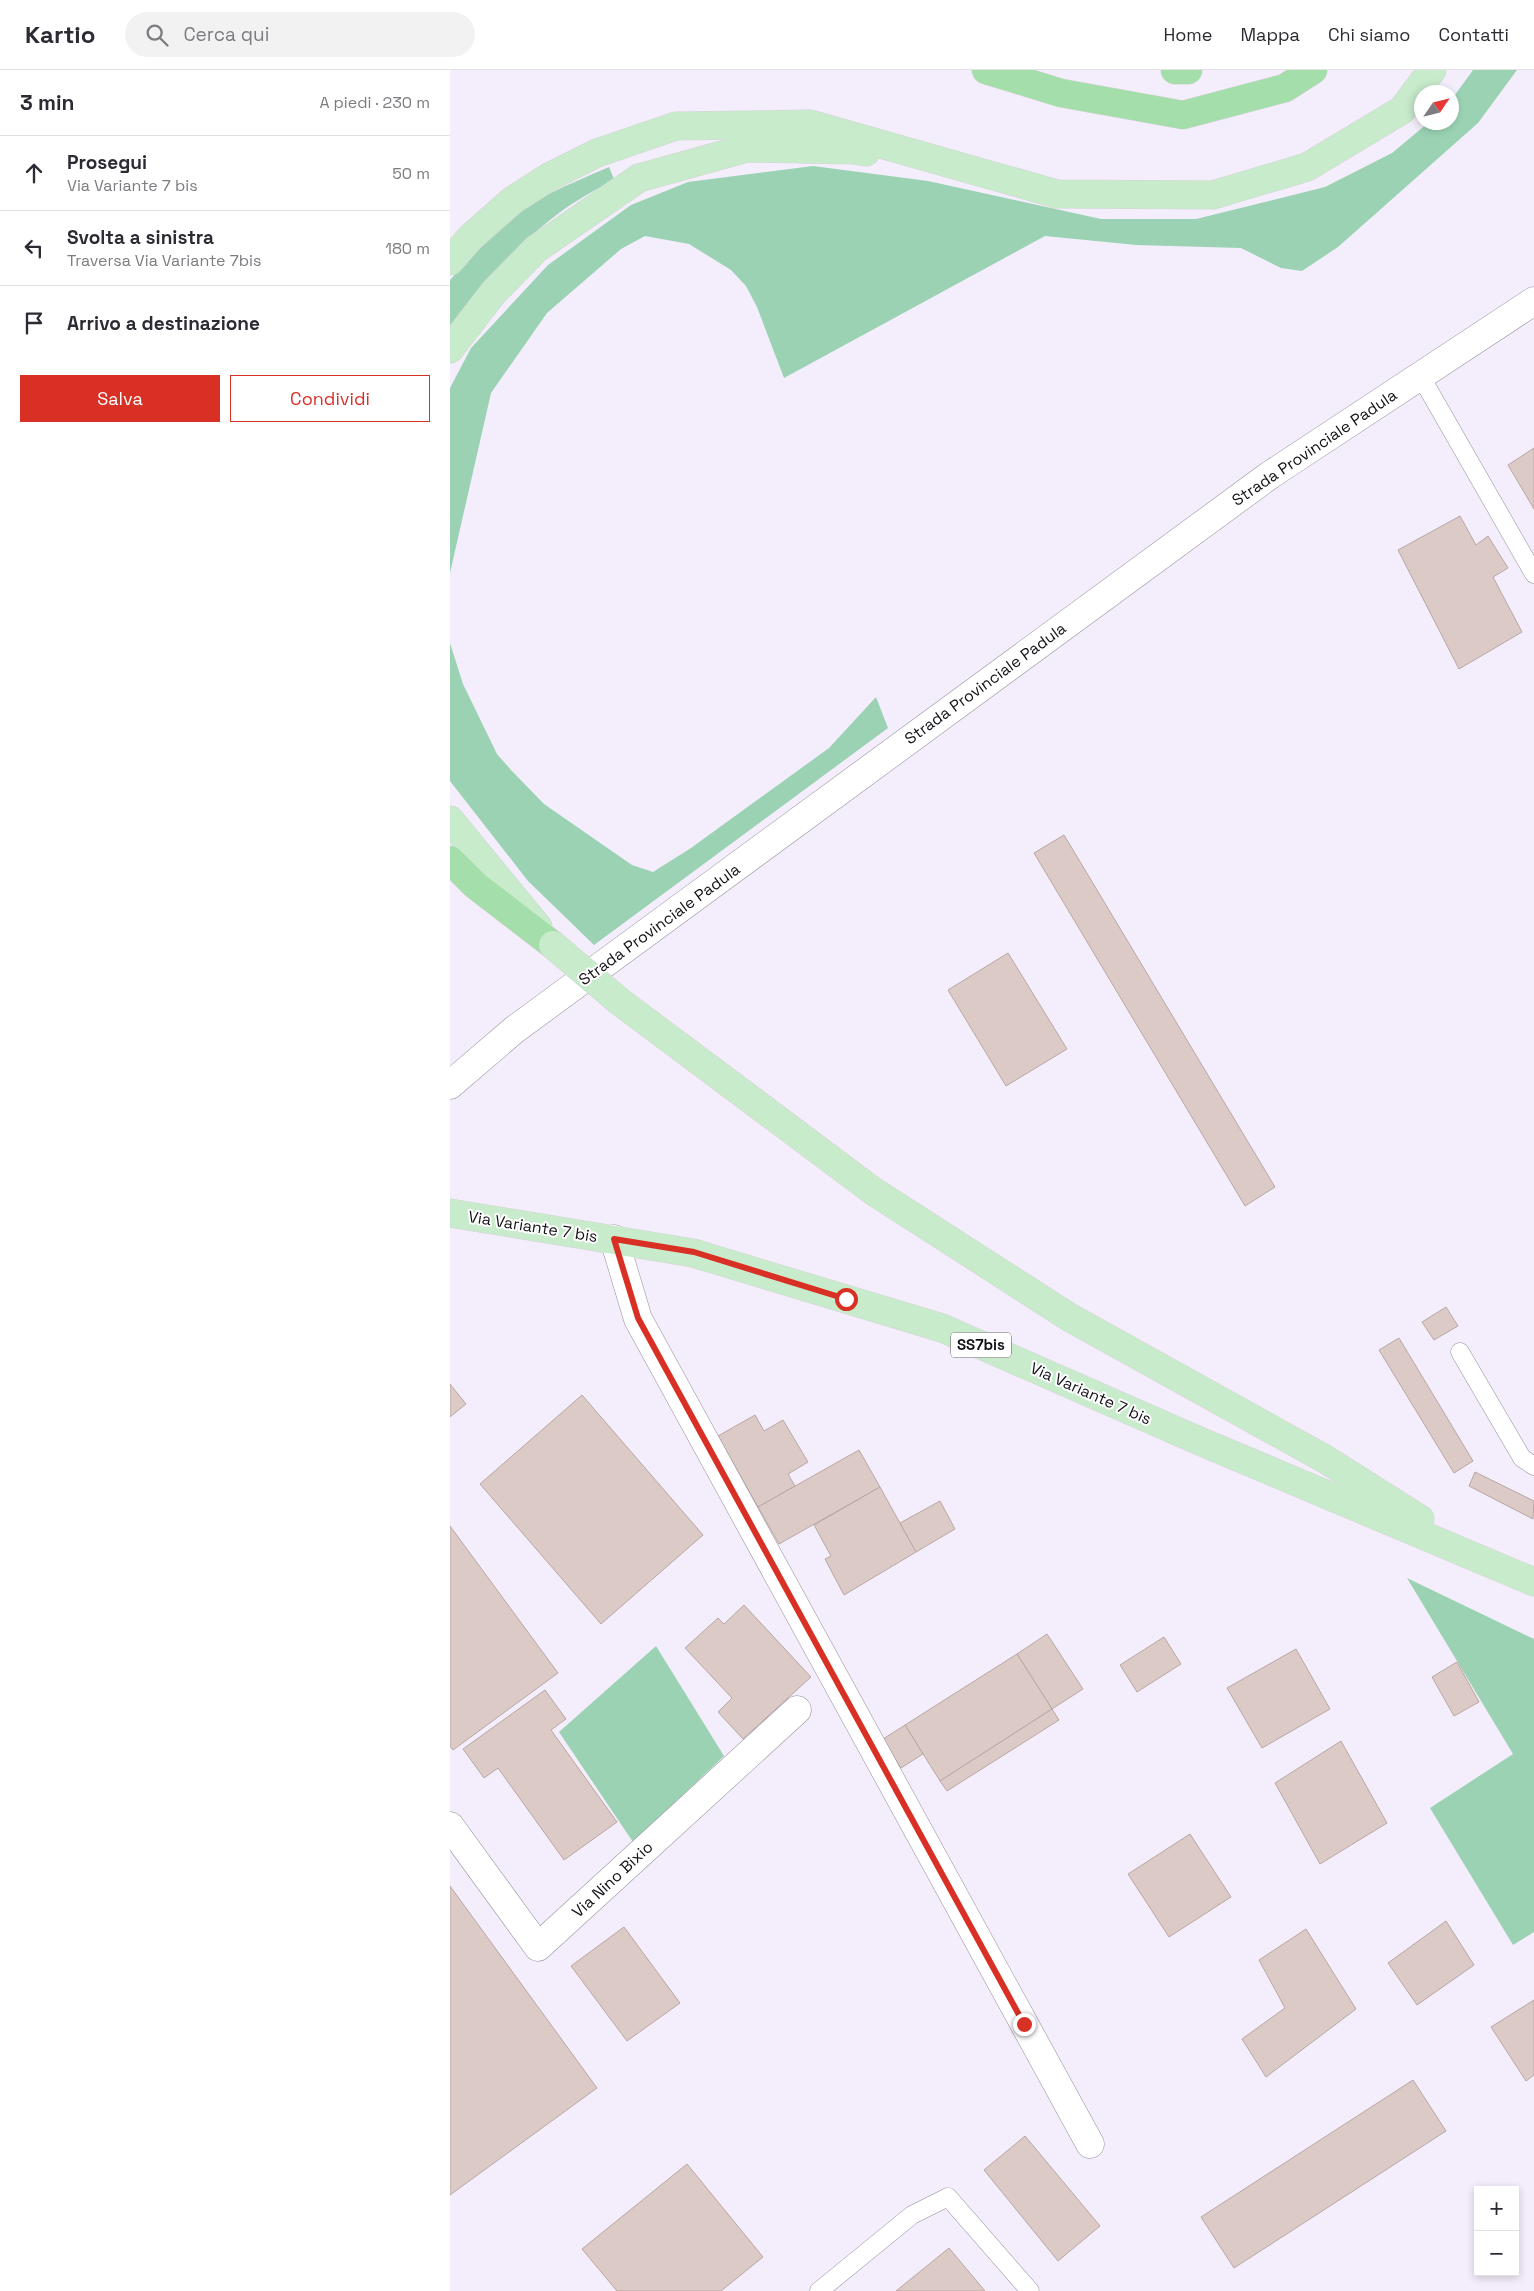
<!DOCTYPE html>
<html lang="it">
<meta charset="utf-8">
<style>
:root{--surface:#fff;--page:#f2f2f3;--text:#2b2b33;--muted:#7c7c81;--line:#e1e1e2;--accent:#d93025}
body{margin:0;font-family:"Space Grotesk",sans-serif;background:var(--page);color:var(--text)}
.controls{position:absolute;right:15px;bottom:15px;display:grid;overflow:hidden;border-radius:0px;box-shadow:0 2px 8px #0003}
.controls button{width:45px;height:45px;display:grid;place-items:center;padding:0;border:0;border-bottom:1px solid var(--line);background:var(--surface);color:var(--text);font:25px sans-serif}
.compass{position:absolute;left:964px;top:15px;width:45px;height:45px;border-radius:50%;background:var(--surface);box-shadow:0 2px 8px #0003;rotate:55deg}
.stop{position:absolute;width:15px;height:15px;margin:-11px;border:4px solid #d93025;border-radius:50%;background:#fff}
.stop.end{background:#d93025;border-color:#fff;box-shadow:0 1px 5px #0008}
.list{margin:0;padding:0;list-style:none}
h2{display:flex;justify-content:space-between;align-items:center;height:65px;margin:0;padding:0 20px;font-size:21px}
h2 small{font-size:16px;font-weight:400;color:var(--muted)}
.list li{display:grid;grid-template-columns:32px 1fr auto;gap:15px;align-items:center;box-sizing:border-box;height:75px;padding:0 20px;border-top:1px solid var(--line)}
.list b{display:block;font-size:19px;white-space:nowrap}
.list p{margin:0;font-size:16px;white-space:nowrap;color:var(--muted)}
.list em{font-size:16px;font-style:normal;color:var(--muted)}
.actions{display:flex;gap:10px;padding:15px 20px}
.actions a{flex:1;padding:11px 0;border:1px solid var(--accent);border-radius:0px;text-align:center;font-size:18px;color:var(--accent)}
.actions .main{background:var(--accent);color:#fff}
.icon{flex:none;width:28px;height:28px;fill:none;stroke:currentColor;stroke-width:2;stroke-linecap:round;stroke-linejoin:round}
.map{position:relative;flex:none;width:1084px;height:2221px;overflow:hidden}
header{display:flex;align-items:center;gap:30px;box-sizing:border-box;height:70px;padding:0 25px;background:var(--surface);border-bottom:1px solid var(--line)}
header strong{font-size:24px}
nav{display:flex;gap:28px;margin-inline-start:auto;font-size:18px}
.search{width:350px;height:45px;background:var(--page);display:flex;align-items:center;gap:12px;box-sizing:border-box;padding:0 18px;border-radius:28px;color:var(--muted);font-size:19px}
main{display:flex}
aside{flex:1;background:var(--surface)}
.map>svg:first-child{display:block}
.green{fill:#9bd2b4}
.building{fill:#dccac6;stroke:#b8a7a3}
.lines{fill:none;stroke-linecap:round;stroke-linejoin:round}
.lane-casing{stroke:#948e9b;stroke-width:19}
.street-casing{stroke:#948e9b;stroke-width:29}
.primary-casing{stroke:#d5d4d5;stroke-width:29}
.highway-casing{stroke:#d5d4d5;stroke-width:29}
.lane{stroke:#fff;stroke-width:18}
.street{stroke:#fff;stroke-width:28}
.primary{stroke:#c8ebcc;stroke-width:28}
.highway{stroke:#a4deaa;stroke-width:28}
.primary-bridge-casing{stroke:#d5d4d5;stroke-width:29;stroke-linecap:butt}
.primary-bridge{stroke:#c8ebcc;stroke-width:28}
.route{stroke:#d93025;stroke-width:6}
.labels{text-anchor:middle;stroke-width:4;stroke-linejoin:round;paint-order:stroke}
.shield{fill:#fff;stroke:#5a585c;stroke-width:1}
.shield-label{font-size:15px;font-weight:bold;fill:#131116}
.street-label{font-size:16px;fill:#131116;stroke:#fff}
</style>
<header>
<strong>Kartio</strong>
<div class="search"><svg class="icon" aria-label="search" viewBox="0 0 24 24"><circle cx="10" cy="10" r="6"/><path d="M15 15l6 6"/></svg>Cerca qui</div>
<nav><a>Home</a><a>Mappa</a><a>Chi siamo</a><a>Contatti</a></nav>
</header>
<main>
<aside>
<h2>3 min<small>A piedi · 230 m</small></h2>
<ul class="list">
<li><svg class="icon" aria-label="ahead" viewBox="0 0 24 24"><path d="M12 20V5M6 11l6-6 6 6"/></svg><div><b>Prosegui</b><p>Via Variante 7 bis</p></div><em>50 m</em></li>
<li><svg class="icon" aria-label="left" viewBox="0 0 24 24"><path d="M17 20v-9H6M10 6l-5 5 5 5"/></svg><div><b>Svolta a sinistra</b><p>Traversa Via Variante 7bis</p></div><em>180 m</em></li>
<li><svg class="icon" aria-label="arrive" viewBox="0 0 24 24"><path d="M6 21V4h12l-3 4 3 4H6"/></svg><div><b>Arrivo a destinazione</b></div></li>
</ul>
<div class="actions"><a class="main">Salva</a><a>Condividi</a></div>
</aside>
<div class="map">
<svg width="1084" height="2221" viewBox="0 0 1084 2221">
<rect width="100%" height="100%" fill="#f4eefc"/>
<!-- green -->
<g class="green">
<polygon points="1023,0 1067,0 1028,53 888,177 852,201 831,198 791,178 686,175 595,166 334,308 307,237 296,216 281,200 239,174 195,166 171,179 97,243 41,323 0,503 0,318 21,278 98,195 181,135 238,112 363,96 478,111 651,149 746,149 875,117 942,83 978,53 1002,52 1002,29"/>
<path d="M159,97L164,109C146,120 126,130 109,143C66,175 31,214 0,256V210C29,178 60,144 99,124C118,114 139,106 159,97Z"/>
<polygon points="0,573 13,614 47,684 61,700 94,734 182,795 203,802 241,778 379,678 426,627 438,658 144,875 78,811 0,711"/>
<polygon points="957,1508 1084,1569 1084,1862 1063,1875 980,1738 1063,1684"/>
<polygon points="206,1576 274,1686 183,1772 109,1662"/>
</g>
<!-- building -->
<g class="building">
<polygon points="1084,378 1084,439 1058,395"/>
<polygon points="1010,446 1026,475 1038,466 1058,498 1043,507 1072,562 1009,599 948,480"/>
<polygon points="614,765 825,1117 795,1136 584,783"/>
<polygon points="558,883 617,979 556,1016 498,920"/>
<polygon points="996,1237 1008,1256 984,1270 972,1252"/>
<polygon points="949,1268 1023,1391 1004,1403 929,1280"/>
<polygon points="0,1314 16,1334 0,1347"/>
<polygon points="132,1325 253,1465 151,1554 30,1414"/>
<polygon points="305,1345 314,1361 333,1350 358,1392 338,1404 345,1416 308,1437 268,1366"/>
<polygon points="409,1380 430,1417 329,1474 308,1437"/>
<polygon points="1025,1402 1084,1431 1083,1449 1019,1416"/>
<polygon points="430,1417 466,1482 394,1525 375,1489 381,1486 364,1455"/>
<polygon points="490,1431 505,1459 466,1482 450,1453"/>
<polygon points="0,1456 108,1603 3,1680 0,1676"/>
<polygon points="294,1535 361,1607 293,1669 268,1642 282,1628 235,1578 268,1548 274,1554"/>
<polygon points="597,1564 633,1619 602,1639 567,1584"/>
<polygon points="714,1567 731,1594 687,1622 670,1595"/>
<polygon points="846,1579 880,1639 812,1678 777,1618"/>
<polygon points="567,1584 602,1639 490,1711 455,1655"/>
<polygon points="1007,1592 1029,1632 1004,1646 982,1607"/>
<polygon points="95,1620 116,1649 101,1660 167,1752 114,1790 48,1698 34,1708 13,1679"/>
<polygon points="602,1639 609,1650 497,1721 490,1711"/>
<polygon points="455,1655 473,1684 451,1698 433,1669"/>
<polygon points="891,1671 937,1753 870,1794 825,1713"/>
<polygon points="740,1764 781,1827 719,1867 678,1804"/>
<polygon points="0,1816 147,2018 0,2125"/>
<polygon points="996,1851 1024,1895 967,1935 938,1893"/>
<polygon points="174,1857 230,1933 177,1971 121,1896"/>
<polygon points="856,1859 906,1939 816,2007 792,1969 835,1938 809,1890"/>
<polygon points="1084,1930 1084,2005 1076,2011 1041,1957"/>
<polygon points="963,2010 996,2061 784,2198 751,2147"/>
<polygon points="575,2066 650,2156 608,2191 534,2100"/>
<polygon points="237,2094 313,2187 271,2221 167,2221 132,2179"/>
<polygon points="499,2178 535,2221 446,2221"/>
</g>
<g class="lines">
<defs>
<g id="lane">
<polyline points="970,305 1084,504"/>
<polyline points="1010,1282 1072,1388 1084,1396"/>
<polyline points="369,2221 462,2145 498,2127 580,2221"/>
</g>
<g id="street">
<polyline points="0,1015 64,960 820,405 1084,231"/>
<polyline points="164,1169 188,1249 640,2074"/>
<polyline points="0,1756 88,1877 347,1640"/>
</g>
<g id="primary">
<polyline points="0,191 21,167 63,130 99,107 147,83 226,56 360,54 607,124 763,125 857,97 952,40 982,0"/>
<polyline points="0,279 43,223 86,179 189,108 297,78 402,80 416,82"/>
<polyline points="0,750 88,857"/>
<polyline points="169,931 423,1121 619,1247 875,1389 970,1449"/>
<polyline points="0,1143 243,1183 492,1258 747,1370 1084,1512"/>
</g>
<g id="highway">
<polyline points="536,0 611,23 733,45 835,18 863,0"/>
<polyline points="725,0 738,0"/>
<polyline points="0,790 25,815 103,875"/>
</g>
</defs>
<!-- lane casing -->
<use href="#lane" class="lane-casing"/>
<!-- street casing -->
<use href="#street" class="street-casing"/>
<!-- primary casing -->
<use href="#primary" class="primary-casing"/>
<!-- highway casing -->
<use href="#highway" class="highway-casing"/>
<!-- lane -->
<use href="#lane" class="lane"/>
<!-- street -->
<use href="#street" class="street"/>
<!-- primary -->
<use href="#primary" class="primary"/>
<!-- highway -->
<use href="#highway" class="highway"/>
<defs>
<polyline id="primary-bridge" points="103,875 169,931"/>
</defs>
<!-- primary-bridge casing -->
<use href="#primary-bridge" class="primary-bridge-casing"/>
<!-- primary-bridge -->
<use href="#primary-bridge" class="primary-bridge"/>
</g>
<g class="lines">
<!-- route -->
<polyline class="route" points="396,1229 244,1182 164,1169 188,1248 574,1954"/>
</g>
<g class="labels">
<!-- shield labels -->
<rect class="shield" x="501" y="1262.5" width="60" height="25" rx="4"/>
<g class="shield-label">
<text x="531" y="1280">SS7bis</text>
</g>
<!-- street labels -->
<g class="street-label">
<text transform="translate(864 377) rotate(-34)" y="6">Strada Provinciale Padula</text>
<text transform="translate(535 613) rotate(-36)" y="6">Strada Provinciale Padula</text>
<text transform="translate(209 854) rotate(-36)" y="6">Strada Provinciale Padula</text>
<text transform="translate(83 1156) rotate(9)" y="6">Via Variante 7 bis</text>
<text transform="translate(641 1323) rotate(24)" y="6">Via Variante 7 bis</text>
<text transform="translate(162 1809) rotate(-43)" y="6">Via Nino Bixio</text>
</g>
</g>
</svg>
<div class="controls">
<button>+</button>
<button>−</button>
</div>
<svg class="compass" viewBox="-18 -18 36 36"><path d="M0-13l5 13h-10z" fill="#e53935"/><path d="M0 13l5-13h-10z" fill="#7c7c81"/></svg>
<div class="stop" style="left:396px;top:1229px"></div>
<div class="stop end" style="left:574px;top:1954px"></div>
</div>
</main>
